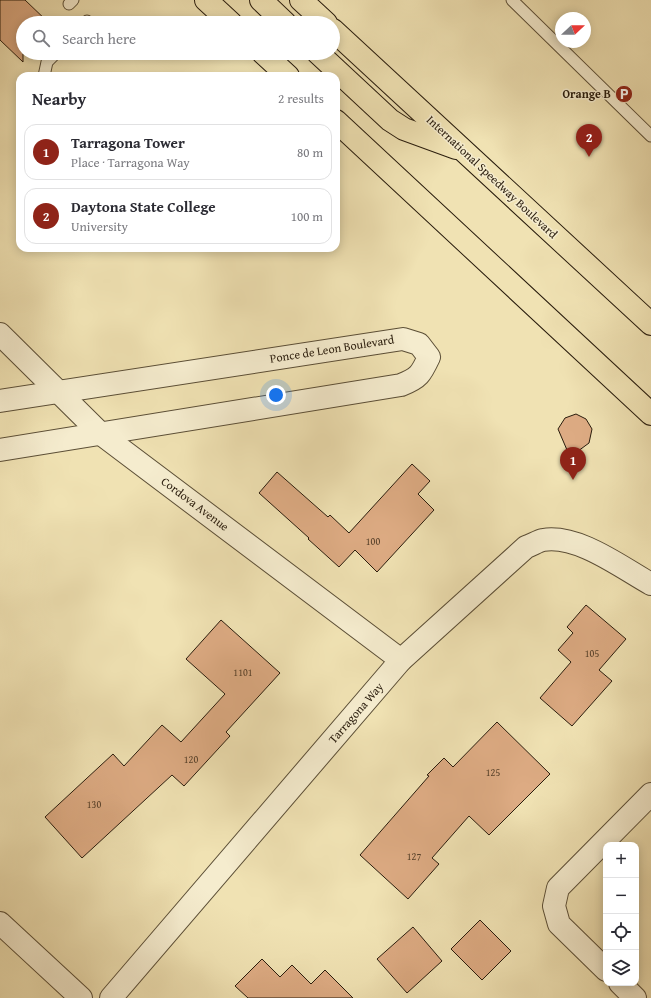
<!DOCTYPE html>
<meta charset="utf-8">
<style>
:root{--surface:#fff;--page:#f7f7f7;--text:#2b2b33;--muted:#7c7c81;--line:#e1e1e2;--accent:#8f2418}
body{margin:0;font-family:"Gentium Book Plus",serif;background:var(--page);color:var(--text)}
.controls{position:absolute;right:12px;bottom:12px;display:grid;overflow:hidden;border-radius:8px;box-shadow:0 2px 10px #0003}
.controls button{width:36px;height:36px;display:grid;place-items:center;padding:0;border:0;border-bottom:1px solid var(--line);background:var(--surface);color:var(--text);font:20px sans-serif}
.compass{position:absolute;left:555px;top:12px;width:36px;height:36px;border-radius:50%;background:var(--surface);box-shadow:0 2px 10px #0003;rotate:68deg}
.you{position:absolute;left:276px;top:395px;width:14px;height:14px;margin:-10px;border:3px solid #fff;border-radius:50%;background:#1a73e8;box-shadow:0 0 0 6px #1a73e833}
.badge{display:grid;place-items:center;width:26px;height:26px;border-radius:50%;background:var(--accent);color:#fff;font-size:13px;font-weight:700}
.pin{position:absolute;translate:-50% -33px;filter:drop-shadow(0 1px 2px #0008)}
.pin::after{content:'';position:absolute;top:21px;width:14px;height:12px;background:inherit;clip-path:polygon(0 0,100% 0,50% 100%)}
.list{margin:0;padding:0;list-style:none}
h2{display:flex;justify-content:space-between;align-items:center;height:52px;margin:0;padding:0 16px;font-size:17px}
h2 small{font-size:13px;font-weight:400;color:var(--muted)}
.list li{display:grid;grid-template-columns:26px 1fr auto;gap:12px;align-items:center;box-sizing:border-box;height:56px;margin:0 8px 8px;padding:0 8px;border:1px solid var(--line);border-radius:12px}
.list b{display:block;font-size:15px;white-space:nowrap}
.list p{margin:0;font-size:13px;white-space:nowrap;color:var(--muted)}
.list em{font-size:13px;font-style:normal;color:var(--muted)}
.icon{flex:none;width:22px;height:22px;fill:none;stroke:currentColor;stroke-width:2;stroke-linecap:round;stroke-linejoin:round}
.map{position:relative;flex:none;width:651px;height:998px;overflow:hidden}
.search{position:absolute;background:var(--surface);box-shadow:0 2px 10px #0003;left:16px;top:16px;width:324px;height:44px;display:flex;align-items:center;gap:10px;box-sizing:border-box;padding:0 14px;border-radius:22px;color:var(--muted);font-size:15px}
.panel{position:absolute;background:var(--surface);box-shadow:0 2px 10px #0003;left:16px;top:72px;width:324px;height:180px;border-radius:12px}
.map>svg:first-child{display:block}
.building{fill:#ddab83;stroke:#291c0d}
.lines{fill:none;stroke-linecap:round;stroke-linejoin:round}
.lane-casing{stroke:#5b4e36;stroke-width:13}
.street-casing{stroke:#5b4e36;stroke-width:24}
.primary-casing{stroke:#291c0d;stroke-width:24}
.lane{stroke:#f5ecce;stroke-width:11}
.street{stroke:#f5ecce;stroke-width:22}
.primary{stroke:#f0e2b3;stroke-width:22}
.labels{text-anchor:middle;stroke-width:3;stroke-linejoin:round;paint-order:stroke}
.number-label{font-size:10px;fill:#56402a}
.poi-label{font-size:12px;font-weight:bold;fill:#291c0d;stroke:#f5ecce;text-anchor:end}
.street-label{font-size:12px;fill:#291c0d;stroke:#f5ecce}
</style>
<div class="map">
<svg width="651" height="998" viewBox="0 0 651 998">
<rect width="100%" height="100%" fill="#f0e2b3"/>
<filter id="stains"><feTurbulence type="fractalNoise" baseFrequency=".005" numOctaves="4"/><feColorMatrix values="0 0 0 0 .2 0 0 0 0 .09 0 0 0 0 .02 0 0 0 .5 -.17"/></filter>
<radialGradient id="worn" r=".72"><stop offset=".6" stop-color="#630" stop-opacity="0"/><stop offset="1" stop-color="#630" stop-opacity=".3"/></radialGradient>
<!-- building -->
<g class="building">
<polygon points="0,0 25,0 49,23 23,23 23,62 0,40"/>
<polygon points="576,414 586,419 592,429 589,443 570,457 558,429 565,418"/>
<polygon points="412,464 430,481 418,494 434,510 377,572 355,550 339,567 308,539 309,538 259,493 277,472 328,517 330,515 349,533"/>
<polygon points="586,605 626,639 599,670 612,681 572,726 540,698 571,662 558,650 573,633 567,627"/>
<polygon points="221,620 280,673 226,732 230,736 184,786 172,775 82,858 45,817 113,754 124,766 162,725 181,742 225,694 186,659"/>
<polygon points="497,722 550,774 489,835 469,816 432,858 439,864 408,899 360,855 429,776 427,775 444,758 453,767"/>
<polygon points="480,920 511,951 482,980 451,949"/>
<polygon points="413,927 442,961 407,993 377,959"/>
<polygon points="262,959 280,977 292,965 311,984 325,970 353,998 248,998 235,986"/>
</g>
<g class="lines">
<defs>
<g id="lane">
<polyline points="512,0 651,136"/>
<polyline points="69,4 73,0"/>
<polyline points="85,23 87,21"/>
<polyline points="44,76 47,62 56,53"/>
</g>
<g id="street">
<polyline points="0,334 101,434 401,660"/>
<path d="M0,401L403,339L419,344L429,357C421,374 419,378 401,385L0,450"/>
<polyline points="0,923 81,998"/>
<polyline points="606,970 559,924 554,906 558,888 651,794"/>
<polyline points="620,983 635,998"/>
<path d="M111,998L401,660L526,547C532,545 538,541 543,540C578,534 622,568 651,584"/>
</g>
<g id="primary">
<polyline points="206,0 231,23"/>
<polyline points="261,0 285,23"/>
<polyline points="301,0 326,23"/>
<polyline points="333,30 651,324"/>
<polyline points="263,53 288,76"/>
<polyline points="318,53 390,120 404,129 456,148"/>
<polyline points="336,121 651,414"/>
</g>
</defs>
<!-- lane casing -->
<use href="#lane" class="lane-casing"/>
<!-- street casing -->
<use href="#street" class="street-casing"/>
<!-- primary casing -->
<use href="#primary" class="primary-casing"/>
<!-- lane -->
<use href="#lane" class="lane"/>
<!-- street -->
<use href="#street" class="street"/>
<!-- primary -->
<use href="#primary" class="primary"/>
</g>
<!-- icons -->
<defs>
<symbol id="parking-disc" viewBox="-11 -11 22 22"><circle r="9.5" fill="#8f2418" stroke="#f5ecce"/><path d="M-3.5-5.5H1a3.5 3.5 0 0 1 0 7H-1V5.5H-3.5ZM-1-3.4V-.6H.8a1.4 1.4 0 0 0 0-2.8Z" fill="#fff"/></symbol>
</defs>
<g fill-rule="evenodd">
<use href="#parking-disc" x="614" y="84" width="20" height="20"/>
</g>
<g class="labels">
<!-- number labels -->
<g class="number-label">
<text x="373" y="545">100</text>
<text x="592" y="657">105</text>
<text x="243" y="676">1101</text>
<text x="191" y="763">120</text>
<text x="493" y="776">125</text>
<text x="94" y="808">130</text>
<text x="414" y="860">127</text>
</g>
<!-- poi labels -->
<g class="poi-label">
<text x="611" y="98">Orange B</text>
</g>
<!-- street labels -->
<g class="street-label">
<text transform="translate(492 177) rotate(43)" y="4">International Speedway Boulevard</text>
<text transform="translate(332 349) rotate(-9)" y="4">Ponce de Leon Boulevard</text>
<text transform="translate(195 504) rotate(37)" y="4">Cordova Avenue</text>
<text transform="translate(356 713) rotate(-49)" y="4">Tarragona Way</text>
</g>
</g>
<rect width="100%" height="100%" filter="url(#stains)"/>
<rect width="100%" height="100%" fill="url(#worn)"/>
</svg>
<div class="controls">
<button>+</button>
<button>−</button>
<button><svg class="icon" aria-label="locate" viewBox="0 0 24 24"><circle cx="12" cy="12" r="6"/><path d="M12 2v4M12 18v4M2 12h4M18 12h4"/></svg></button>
<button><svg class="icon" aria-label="layers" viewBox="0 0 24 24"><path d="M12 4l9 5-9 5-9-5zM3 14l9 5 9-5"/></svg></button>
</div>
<svg class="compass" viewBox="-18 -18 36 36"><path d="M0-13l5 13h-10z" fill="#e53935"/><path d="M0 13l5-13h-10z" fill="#7c7c81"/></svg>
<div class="you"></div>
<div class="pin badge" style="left:573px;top:480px">1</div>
<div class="pin badge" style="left:589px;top:157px">2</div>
<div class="search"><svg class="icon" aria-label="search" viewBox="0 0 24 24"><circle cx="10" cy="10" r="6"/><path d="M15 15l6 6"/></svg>Search here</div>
<section class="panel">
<h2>Nearby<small>2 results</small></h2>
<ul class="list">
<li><span class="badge">1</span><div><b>Tarragona Tower</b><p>Place · Tarragona Way</p></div><em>80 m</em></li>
<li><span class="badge">2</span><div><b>Daytona State College</b><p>University</p></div><em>100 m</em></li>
</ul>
</section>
</div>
